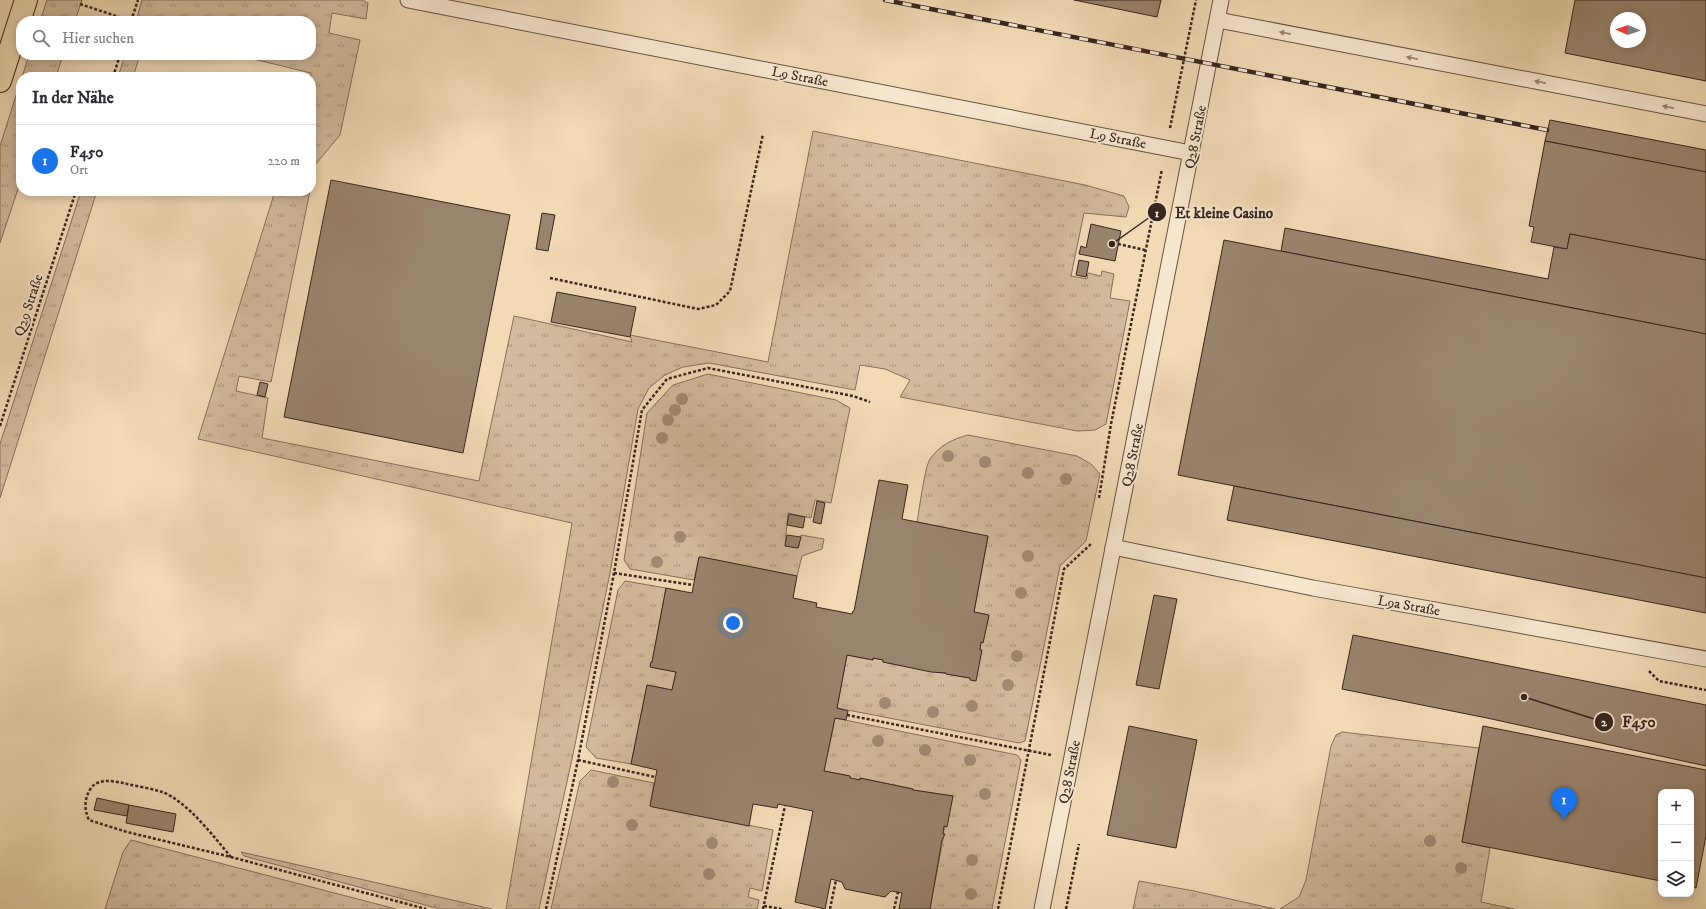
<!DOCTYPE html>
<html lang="de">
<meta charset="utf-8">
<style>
:root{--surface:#fff;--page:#f2f2f3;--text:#2b2b33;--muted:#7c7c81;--line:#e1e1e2;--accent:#1a73e8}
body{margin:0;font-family:"IM FELL DW Pica",serif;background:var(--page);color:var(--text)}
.controls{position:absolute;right:12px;bottom:12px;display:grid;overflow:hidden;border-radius:8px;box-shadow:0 2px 10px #0003}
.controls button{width:36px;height:36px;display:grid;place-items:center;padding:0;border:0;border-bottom:1px solid var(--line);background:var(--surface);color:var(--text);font:20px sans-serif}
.compass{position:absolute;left:1610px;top:12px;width:36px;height:36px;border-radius:50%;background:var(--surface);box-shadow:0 2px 10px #0003;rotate:272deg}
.you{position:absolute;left:733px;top:623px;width:14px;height:14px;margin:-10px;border:3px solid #fff;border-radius:50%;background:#1a73e8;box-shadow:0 0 0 6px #1a73e833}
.badge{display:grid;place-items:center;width:26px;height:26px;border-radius:50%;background:var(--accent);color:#fff;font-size:13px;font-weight:700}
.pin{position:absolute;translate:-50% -33px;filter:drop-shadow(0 1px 2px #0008)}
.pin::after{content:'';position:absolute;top:21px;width:14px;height:12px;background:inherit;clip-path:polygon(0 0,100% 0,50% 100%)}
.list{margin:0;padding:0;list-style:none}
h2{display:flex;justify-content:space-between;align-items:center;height:52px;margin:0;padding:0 16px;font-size:17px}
h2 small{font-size:13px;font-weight:400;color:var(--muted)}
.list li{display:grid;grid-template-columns:26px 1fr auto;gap:12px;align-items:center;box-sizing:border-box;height:72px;padding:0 16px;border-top:1px solid var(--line)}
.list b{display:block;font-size:15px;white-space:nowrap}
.list p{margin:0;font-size:13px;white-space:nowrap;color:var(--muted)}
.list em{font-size:13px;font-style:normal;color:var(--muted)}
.icon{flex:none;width:22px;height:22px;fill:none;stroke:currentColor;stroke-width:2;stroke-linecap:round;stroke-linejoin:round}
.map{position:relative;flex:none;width:1706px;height:909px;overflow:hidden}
.search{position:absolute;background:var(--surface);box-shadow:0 2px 10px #0003;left:16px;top:16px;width:300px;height:44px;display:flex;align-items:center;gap:10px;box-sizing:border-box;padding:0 14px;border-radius:16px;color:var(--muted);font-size:15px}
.panel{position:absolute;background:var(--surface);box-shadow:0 2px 10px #0003;left:16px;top:72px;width:300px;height:124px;border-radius:16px}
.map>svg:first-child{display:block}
.grass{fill:url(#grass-tufts);stroke:#85705e}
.building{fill:#99846d;stroke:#38261f;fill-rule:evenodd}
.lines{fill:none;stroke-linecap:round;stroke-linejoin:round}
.service-casing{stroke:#665344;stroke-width:17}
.trunk-casing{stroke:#38261f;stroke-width:24}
.path{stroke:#38261f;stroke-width:2.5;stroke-dasharray:3 2;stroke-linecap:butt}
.service{stroke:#f7e7cf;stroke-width:15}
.trunk{stroke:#f2dab5;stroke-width:22}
.rail-casing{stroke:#38261f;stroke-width:4.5}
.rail{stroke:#f7e7cf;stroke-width:3;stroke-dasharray:9;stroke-linecap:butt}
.tree{fill:#a18b74}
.oneway{fill:#988677}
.labels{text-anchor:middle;stroke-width:4;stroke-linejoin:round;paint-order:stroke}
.street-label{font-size:14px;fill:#38261f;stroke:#f7e7cf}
.leader{fill:none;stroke:#38261f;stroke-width:1.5}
.callout-dot{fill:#38261f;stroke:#f7e7cf;stroke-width:1.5}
.mark-label{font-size:12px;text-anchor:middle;font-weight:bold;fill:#fff}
.callout-label{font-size:15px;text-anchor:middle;font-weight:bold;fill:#38261f;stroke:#f7e7cf;stroke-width:4;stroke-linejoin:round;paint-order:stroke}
</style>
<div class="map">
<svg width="1706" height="909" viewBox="0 0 1706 909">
<defs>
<pattern id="grass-tufts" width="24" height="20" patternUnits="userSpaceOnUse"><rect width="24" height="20" fill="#d2bb9c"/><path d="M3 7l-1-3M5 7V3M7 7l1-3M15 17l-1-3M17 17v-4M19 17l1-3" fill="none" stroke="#ab987f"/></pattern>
</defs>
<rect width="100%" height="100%" fill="#f2dab5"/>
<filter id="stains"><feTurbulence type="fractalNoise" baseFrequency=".005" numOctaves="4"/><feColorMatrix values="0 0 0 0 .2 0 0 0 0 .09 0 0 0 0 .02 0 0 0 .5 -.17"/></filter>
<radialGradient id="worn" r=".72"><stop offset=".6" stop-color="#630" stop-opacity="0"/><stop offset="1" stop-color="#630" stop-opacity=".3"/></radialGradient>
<!-- grass -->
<g class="grass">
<polygon points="47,0 82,0 75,21 40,21"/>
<polygon points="142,0 362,0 368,3 366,19 332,13 329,33 360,40 340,135 315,165 311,186 311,73 237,55 311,55 311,21 136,21"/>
<polygon points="29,55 63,55 56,77 22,77"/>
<polygon points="125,55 140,55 133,77 118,77"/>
<polygon points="21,80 21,180 0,243 0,146"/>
<polygon points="813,131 1085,185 1124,196 1129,207 1126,217 1084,213 1071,276 1087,279 1088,273 1101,276 1102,271 1114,274 1110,298 1130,301 1106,424 1095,430 1077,431 900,397 910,380 885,369 860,365 855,390 709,363 683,367 665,375 649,388 638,409 610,573 572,759 539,909 506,909 572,523 198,439 275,191 310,191 271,382 239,376 236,391 268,398 262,438 479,481 514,316 632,342 630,335 768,362"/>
<polygon points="81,191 97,191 0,498 0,444"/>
<polygon points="708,374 836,400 850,408 831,503 815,500 811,518 788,513 785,546 798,548 801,535 824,539 822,549 802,556 797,576 699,557 694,580 630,569 624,560 647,413 673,385"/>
<path d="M968,435L1077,456L1091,464L1100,474L1086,541L1060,566L1025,741L1019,743L837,708L847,655L873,660V658L883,660V662L970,678L981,642H983L989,615L974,612L988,537L917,522C919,511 925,466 930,459C940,445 953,439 968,435Z"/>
<polygon points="625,581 666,588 652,662 651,662 650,667 676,672 672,690 647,685 631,764 596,758 586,747 618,590"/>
<polygon points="835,718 1017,755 1021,760 992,909 930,909 944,834 943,834 953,796 913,790 913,789 860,778 860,780 850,778 850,776 824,771"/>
<polygon points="1342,732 1479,748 1462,842 1490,848 1481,902 1514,909 1280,909 1299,897 1306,880 1331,746 1336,735"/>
<polygon points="591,770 654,783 650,806 773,830 762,891 750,888 748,897 759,900 757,909 551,909 580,781"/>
<polygon points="131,840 396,909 105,909 123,852"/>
<polygon points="241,852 492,909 440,909 244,856"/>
<polygon points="1139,881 1194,891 1275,909 1133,909"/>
</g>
<!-- building -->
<g class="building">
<polygon points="1074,0 1161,0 1157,17"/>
<path d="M1575,0H1706V81L1565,53ZM1616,18H1640V42H1616Z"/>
<polygon points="1550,120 1706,150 1706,172 1545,141"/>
<polygon points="1545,141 1706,172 1706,260 1570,234 1567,249 1531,242 1534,227 1529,226"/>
<polygon points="331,180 510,215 463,453 284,417"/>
<polygon points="542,213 555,215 548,251 536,249"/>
<polygon points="1091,224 1121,231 1115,261 1079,254 1081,246 1086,248"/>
<polygon points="1285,228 1548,279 1554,247 1567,249 1570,234 1706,260 1706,334 1281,251"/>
<polygon points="1224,240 1706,334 1706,578 1178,475"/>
<polygon points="1079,260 1089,262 1086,277 1076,275"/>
<polygon points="557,292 636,307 630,337 551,322"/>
<polygon points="260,382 268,384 265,397 257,395"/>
<polygon points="879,480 908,485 902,519 988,536 974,612 989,615 983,643 981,642 980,650 982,650 976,681 970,680 970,678 946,674 946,673 931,672 883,662 883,660 873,658 873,660 847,655 837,708 848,711 846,720 835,718 824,771 850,776 850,778 860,780 860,778 913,789 913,790 953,796 947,827 944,826 943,834 945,834 942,840 930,909 899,909 902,893 891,891 885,897 845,889 842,882 831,879 825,909 795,902 813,811 778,804 777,808 753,804 749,826 653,807 650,806 657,770 631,764 647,685 672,690 676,672 650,667 651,662 652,662 666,588 692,593 699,557 702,557 797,576 793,598 817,603 816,607 852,614 853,611 854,611"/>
<polygon points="1234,486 1706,578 1706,613 1227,520"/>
<polygon points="817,501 825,503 821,524 813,522"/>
<polygon points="789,514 805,517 803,528 787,525"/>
<polygon points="787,535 801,537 798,548 785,546"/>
<polygon points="1154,595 1177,599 1159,689 1136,685"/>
<polygon points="1353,635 1706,705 1706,766 1487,718 1342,689"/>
<polygon points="1129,726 1197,740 1176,848 1107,835"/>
<polygon points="1483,726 1706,770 1706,836 1696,888 1691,887 1691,792 1661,792 1661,881 1462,842"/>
<polygon points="97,798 129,805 127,816 94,810"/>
<polygon points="129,805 176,814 173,832 126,823"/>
</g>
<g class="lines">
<defs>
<g id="service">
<polyline points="408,0 1191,153"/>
<polyline points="1218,20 1706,114"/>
<polyline points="1113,547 1313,588 1706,659"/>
<polyline points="1042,909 1221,0"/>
</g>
<polyline id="trunk" points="0,81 26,0"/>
</defs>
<!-- service casing -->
<use href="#service" class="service-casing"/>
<!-- trunk casing -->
<use href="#trunk" class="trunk-casing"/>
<!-- path -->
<g class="path">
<polyline points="80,4 131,21"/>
<polyline points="131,21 138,0"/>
<polyline points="113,77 120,55"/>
<polyline points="1170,128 1196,0"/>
<polyline points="1118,244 1145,250"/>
<polyline points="550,278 698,309 716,305 730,291 763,134"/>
<polyline points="0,426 76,191"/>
<polyline points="1099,498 1111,424 1162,169"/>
<polyline points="614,573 693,585"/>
<polyline points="1649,671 1659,681 1706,690"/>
<polyline points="847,715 1051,755"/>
<polyline points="578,760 655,777"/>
<path d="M231,857C214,837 187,801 162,792C150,788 135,786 123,783C112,781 99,778 91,788C84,799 84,809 89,820L127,832L231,857L426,909"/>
<polyline points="764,906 782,909"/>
<polyline points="546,909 578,760 614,573 642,410 667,379 708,368 853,396 870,402"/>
<polyline points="763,909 785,806"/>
<polyline points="830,909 836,880"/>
<polyline points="894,909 898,892"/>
<polyline points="998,909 1064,569 1091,544"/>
<polyline points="1066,909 1079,844"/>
</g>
<!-- service -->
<use href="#service" class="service"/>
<!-- trunk -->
<use href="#trunk" class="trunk"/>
<defs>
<polyline id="rail" points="885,0 1547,130"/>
</defs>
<!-- rail casing -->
<use href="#rail" class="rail-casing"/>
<!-- rail -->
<use href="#rail" class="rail"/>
</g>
<!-- trees -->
<g class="tree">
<circle cx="682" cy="399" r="6"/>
<circle cx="675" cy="410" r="6"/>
<circle cx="668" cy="420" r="6"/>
<circle cx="662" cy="438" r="6"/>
<circle cx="948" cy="456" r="6"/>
<circle cx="985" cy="462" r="6"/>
<circle cx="1028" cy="473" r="6"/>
<circle cx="1066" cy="479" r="6"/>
<circle cx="680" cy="537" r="6"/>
<circle cx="1028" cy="556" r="6"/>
<circle cx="657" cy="562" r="6"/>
<circle cx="1021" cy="593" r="6"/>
<circle cx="1017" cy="656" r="6"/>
<circle cx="1008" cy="685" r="6"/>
<circle cx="885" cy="703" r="6"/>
<circle cx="972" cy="706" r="6"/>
<circle cx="933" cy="712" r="6"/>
<circle cx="878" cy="741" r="6"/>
<circle cx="925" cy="750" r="6"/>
<circle cx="970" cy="760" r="6"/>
<circle cx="613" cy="782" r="6"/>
<circle cx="985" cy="794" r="6"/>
<circle cx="632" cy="825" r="6"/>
<circle cx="1430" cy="841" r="6"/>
<circle cx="712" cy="843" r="6"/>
<circle cx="972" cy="860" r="6"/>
<circle cx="1461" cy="868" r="6"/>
<circle cx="709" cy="874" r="6"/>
<circle cx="971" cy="894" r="6"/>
</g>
<!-- one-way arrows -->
<defs><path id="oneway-solid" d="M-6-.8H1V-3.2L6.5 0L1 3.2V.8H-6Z"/></defs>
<g class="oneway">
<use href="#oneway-solid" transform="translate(1285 33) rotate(-169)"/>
<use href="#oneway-solid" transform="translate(1412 58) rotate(-169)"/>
<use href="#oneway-solid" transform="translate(1540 82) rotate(-169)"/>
<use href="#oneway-solid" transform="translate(1668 107) rotate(-169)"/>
</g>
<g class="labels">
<!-- street labels -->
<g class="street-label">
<text transform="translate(800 76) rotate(11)" y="5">L9 Straße</text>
<text transform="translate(1195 137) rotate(-79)" y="5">Q28 Straße</text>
<text transform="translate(1118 138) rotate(11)" y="5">L9 Straße</text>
<text transform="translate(28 305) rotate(-72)" y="5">Q29 Straße</text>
<text transform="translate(1132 455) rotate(-79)" y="5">Q28 Straße</text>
<text transform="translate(1409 605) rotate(10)" y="5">L9a Straße</text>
<text transform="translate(1069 772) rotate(-79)" y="5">Q28 Straße</text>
</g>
</g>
<!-- callouts -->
<path class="leader" d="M1112 244L1157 212M1524 697L1604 722"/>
<g class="callout-dot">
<circle cx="1112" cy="244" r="4"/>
<circle cx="1524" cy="697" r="4"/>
<circle cx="1157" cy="212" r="10"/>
<circle cx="1604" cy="722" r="10"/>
</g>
<g class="mark-label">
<text x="1157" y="217">1</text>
<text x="1604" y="726">2</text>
</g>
<g class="callout-label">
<text x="1224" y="218">Et kleine Casino</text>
<text x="1639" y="727">F450</text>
</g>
<rect width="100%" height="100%" filter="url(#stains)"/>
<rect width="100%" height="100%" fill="url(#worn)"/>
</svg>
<div class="controls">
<button>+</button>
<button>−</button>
<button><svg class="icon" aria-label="layers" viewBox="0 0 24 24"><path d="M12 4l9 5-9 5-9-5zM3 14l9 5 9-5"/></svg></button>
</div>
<svg class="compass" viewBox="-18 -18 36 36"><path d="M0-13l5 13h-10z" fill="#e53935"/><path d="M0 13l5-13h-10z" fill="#7c7c81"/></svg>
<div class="you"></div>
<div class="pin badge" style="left:1564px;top:820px">1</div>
<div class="search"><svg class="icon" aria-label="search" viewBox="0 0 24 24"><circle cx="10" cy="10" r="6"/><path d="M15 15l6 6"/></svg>Hier suchen</div>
<section class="panel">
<h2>In der Nähe<small></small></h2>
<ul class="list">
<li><span class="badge">1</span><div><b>F450</b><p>Ort</p></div><em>220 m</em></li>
</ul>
</section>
</div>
